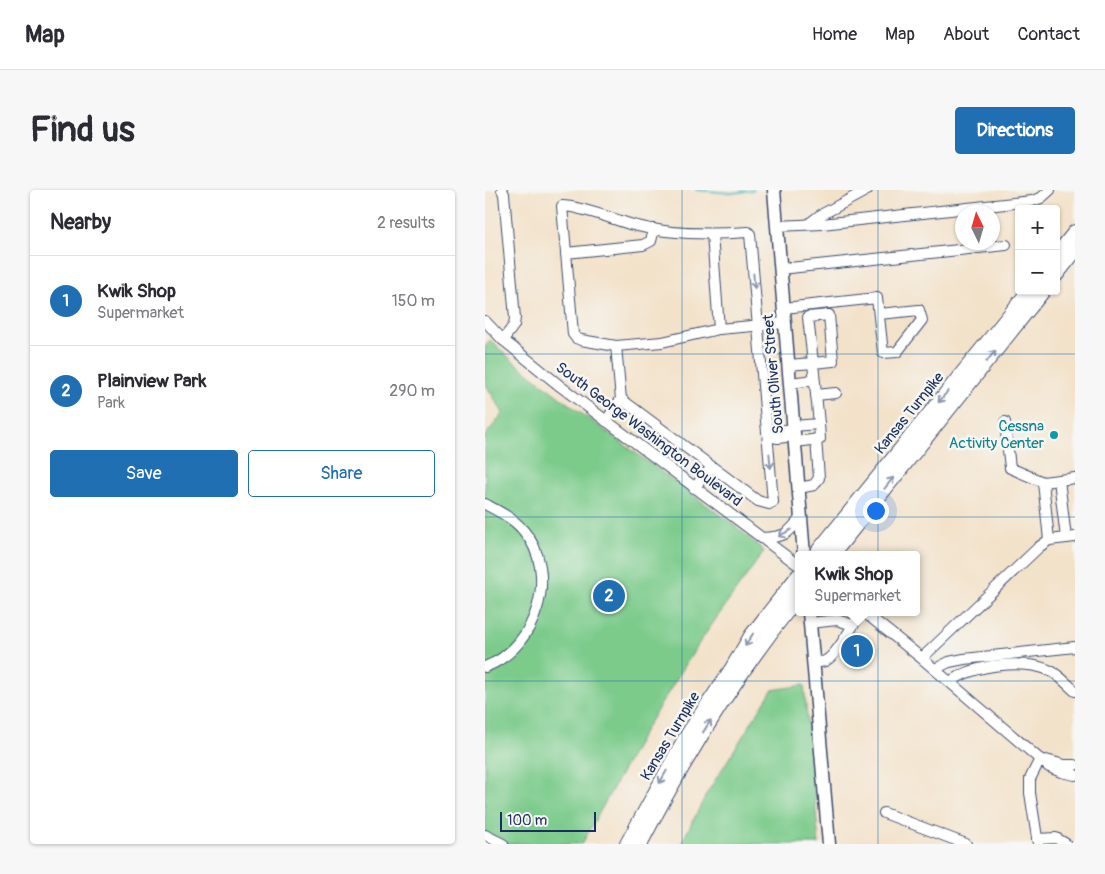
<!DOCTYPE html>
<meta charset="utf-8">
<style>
:root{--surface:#fff;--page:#f7f7f7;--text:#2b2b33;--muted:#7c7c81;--line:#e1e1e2;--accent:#1f6fb2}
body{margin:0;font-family:Pangolin,sans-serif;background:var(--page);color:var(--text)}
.controls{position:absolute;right:15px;top:15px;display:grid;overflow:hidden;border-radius:5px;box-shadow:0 1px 4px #0004}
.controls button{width:45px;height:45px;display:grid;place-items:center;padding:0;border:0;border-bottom:1px solid var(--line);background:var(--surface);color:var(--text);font:25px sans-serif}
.compass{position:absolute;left:470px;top:15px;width:45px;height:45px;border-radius:50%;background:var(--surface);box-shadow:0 1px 4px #0004;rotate:355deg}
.scale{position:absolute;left:15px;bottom:12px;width:96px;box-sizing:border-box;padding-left:5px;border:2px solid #1b2f5e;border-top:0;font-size:14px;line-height:18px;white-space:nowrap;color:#1b2f5e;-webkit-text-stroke:4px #f6f6f2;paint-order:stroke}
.you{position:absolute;left:390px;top:320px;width:18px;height:18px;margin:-12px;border:4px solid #fff;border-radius:50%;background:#1a73e8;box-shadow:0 0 0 8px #1a73e833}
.badge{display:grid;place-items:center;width:32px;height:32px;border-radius:50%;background:var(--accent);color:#fff;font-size:16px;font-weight:700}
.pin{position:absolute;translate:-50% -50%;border:2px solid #fff;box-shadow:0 1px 5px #0006}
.popup{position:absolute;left:310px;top:361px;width:125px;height:65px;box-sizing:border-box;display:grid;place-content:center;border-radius:5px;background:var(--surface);filter:drop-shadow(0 1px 4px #0005);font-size:16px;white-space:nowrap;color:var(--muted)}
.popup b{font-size:19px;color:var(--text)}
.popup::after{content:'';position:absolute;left:50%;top:100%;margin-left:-10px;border:10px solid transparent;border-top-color:var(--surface)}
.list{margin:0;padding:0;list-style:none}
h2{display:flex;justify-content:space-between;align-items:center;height:65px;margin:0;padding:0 20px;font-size:21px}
h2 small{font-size:16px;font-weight:400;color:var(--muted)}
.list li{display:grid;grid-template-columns:32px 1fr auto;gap:15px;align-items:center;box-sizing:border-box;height:90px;padding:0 20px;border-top:1px solid var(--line)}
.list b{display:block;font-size:19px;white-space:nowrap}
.list p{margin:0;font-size:16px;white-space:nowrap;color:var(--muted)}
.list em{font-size:16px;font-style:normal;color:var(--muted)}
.actions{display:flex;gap:10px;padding:15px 20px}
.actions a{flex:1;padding:11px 0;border:1px solid var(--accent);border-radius:5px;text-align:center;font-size:18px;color:var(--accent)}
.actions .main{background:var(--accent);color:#fff}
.map{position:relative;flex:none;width:590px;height:654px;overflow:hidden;border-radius:5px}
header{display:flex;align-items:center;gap:30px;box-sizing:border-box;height:70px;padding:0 25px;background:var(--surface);border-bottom:1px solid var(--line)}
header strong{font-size:24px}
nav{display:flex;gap:28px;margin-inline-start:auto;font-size:18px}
.intro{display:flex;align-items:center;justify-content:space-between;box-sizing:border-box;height:120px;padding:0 30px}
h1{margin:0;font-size:35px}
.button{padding:12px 22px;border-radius:5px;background:var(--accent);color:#fff;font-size:18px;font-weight:700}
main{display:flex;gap:30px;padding:0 30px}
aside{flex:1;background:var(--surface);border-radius:5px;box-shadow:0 1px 4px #0004}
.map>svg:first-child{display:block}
.green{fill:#7ccb8b;stroke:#4c7d74}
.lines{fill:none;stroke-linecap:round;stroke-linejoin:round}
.stream{stroke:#43b2bd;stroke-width:2}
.minor-casing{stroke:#3b4a6e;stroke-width:12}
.major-casing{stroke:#3b4a6e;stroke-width:15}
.highway-casing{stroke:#3b4a6e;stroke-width:16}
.minor{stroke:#fff;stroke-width:10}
.major{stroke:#fff;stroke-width:12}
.highway{stroke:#fff;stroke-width:14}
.oneway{stroke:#8d97ae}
.grid{fill:none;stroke:#1f6fb2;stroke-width:1;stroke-opacity:0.55}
.culture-dot{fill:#0f9aa8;stroke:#f6f6f2;stroke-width:2}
.labels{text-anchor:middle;stroke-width:5;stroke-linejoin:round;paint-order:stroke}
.street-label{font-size:15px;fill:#1b2f5e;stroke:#f6f6f2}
.culture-label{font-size:15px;fill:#0d838f;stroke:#f6f6f2;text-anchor:end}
</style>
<header>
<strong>Map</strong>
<nav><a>Home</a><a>Map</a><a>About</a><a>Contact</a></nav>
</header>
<div class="intro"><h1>Find us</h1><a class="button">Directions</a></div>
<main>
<aside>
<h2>Nearby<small>2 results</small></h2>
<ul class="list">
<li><span class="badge">1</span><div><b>Kwik Shop</b><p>Supermarket</p></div><em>150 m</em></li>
<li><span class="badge">2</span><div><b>Plainview Park</b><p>Park</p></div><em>290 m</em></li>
</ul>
<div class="actions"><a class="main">Save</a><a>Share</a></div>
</aside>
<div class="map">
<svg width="590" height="654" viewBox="0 0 590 654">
<rect width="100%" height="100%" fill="#f6f6f2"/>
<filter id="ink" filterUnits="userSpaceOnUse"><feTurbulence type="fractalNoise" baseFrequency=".02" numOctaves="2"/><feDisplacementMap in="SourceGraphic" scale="10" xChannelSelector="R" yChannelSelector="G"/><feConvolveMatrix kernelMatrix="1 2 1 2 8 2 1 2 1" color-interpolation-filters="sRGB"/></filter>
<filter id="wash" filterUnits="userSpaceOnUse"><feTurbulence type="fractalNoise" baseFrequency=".0096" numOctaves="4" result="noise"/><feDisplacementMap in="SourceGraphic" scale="20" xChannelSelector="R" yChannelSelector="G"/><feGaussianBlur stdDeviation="1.12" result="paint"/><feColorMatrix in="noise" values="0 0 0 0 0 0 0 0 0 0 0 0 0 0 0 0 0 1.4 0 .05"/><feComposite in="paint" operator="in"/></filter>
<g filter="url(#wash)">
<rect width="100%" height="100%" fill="#f3e2ca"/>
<!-- green -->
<g class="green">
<polygon points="5,150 28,171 77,209 253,338 279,361 216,450 161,538 97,654 0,654 0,246 18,223 0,193 0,156"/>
<polygon points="319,495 334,654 196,654 222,603 287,500"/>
</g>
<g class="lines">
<!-- stream -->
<polyline class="stream" points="211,0 247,3 269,0"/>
</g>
</g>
<g filter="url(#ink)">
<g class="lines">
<defs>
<g id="minor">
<polyline points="17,0 19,4 30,128 29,135 18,150"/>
<polyline points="325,33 334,26 382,0"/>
<polyline points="292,36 337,34 547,11 556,8 565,0"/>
<polyline points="227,44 234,139"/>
<polyline points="81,63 158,55 166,51 169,39"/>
<polyline points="295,79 521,55"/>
<polyline points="299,118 392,108 398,163 412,162 437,130 434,120 394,124"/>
<polyline points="0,131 17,149 75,196 313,375"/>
<path d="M131,156L96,150L91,148L88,144L77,16C95,16 130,30 148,35C186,45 224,45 263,42L265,44L288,312L284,314L273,311L136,209"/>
<polyline points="303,175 328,173 323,127 344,125 348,171 328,173 334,234 308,236"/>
<polyline points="305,193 329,190"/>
<polyline points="331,205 351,203"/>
<polyline points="121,231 136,209 131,156 177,152 234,139 300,133"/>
<polyline points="520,232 525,278 558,292 564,350"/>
<polyline points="309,239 292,241 283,246 293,248 309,246"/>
<polyline points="310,252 335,249 334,234"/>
<polyline points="574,290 581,348"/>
<polyline points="558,292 590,288"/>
<polyline points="209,298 227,277"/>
<polyline points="314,298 329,295 334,288 331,249"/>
<path d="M0,314C13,321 28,328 38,340C75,382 52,458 0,477"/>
<path d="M277,348C299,347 303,345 316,327"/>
<polyline points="379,422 434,466 564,577 576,582 590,585"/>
<polyline points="325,433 352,430 368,435"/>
<polyline points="437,468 554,357 564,350 590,347"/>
<path d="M328,473C332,472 337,472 340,471C352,466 369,433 376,422"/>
<polyline points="450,479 464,472 479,469 590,457"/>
<path d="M465,492C488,475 539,468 566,481C575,486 582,494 590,501"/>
<polyline points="561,570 579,575 590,575"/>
<polyline points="399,623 481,654"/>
<polyline points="0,645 18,654"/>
<polyline points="552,649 571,648 581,654"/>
<polyline points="553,654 545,603 545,589 555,569"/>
</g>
<g id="major">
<polyline points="289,0 319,365"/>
<polyline points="324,422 344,654"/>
</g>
<g id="highway">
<polyline points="571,66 590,42"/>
<polyline points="571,85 590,61"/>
<polyline points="330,365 544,101"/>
<polyline points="347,365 558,101"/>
<polyline points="142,654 201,547 246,480 266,446 313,386"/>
<path d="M155,654C200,567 252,483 313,407"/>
</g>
</defs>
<!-- minor casing -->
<use href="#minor" class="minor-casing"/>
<!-- major casing -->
<use href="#major" class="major-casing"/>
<!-- highway casing -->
<use href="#highway" class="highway-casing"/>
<!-- minor -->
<use href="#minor" class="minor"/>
<!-- major -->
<use href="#major" class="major"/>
<!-- highway -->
<use href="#highway" class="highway"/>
</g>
<!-- one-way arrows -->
<defs><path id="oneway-shaft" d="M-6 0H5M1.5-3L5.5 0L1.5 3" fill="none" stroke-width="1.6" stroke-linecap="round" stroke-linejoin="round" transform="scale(1.25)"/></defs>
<g class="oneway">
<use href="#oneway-shaft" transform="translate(269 91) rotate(85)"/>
<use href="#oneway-shaft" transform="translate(506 166) rotate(-51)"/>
<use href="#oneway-shaft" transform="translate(458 207) rotate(129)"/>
<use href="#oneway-shaft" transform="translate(285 271) rotate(85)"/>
<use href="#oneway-shaft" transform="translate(404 293) rotate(-51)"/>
<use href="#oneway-shaft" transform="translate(300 343) rotate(152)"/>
<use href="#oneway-shaft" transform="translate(264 450) rotate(122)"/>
<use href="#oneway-shaft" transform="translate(222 536) rotate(-58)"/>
<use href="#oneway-shaft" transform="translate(178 587) rotate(120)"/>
</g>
</g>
<!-- grid -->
<path class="grid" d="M197,0V654M393,0V654M0,164H590M0,327H590M0,491H590"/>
<!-- markers -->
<circle class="culture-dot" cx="569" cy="245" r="5"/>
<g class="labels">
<!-- street labels -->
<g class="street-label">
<text transform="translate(288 184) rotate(-95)" y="5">South Oliver Street</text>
<text transform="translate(424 223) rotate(-51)" y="5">Kansas Turnpike</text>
<text transform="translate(164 244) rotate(37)" y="5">South George Washington Boulevard</text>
<text transform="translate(185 546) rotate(-59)" y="5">Kansas Turnpike</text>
</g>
<!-- culture labels -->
<g class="culture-label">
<text x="559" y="241">Cessna<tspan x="559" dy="17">Activity Center</tspan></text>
</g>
</g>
</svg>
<div class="controls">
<button>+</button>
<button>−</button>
</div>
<svg class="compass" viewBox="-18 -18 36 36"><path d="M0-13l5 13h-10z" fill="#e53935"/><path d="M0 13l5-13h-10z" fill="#7c7c81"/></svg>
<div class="scale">100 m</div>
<div class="you"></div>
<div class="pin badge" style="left:372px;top:461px">1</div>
<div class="popup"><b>Kwik Shop</b>Supermarket</div>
<div class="pin badge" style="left:124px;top:406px">2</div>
</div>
</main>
